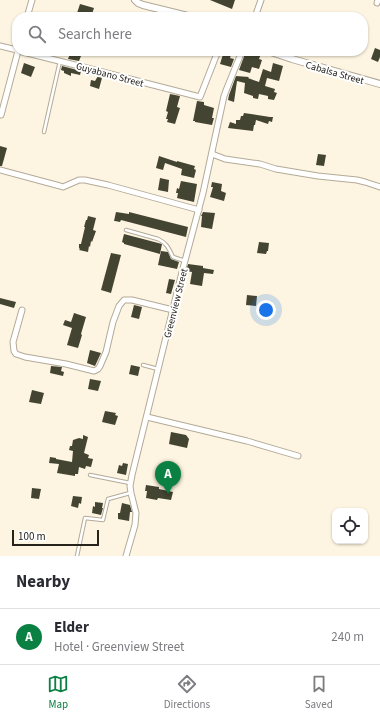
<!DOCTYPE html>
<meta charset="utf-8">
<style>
:root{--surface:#fff;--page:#f2f2f3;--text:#2b2b33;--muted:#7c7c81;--line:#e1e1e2;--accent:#0b8043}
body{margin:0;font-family:"Source Sans 3",sans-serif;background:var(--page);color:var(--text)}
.controls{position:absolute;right:12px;bottom:12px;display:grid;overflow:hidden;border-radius:8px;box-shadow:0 1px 3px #0004}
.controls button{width:36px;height:36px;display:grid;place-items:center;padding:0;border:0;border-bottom:1px solid var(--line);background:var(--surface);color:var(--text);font:20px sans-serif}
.scale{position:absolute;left:12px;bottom:10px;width:87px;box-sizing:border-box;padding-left:4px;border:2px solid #26231c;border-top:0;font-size:11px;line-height:14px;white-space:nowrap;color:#26231c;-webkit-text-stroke:3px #fff;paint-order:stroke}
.you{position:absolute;left:266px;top:310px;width:14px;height:14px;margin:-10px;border:3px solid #fff;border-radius:50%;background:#1a73e8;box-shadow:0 0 0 6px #1a73e833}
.badge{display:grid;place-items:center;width:26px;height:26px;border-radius:50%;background:var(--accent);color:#fff;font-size:13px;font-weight:700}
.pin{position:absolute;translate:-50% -33px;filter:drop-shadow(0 1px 2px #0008)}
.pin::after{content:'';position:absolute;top:21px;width:14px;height:12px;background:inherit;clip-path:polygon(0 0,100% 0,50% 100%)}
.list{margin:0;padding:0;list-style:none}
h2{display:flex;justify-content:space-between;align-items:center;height:52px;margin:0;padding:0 16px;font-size:17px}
h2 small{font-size:13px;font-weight:400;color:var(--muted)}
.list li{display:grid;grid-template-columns:26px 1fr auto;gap:12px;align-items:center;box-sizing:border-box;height:56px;padding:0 16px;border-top:1px solid var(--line)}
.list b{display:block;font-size:15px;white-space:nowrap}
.list p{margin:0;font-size:13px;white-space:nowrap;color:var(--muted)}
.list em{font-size:13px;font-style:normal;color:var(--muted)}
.icon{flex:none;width:22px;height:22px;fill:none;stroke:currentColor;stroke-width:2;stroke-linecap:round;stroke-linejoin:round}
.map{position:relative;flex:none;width:380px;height:556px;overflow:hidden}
.search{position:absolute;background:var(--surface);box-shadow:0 1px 3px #0004;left:12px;right:12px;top:12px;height:44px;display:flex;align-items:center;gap:10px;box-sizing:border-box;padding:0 14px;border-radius:16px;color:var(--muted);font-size:15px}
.sheet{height:108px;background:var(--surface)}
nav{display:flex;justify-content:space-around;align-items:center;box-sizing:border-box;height:56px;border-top:1px solid var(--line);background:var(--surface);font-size:11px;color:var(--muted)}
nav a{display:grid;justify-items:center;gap:2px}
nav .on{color:var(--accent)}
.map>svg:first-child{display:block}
.building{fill:#443}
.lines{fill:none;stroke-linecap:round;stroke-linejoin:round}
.service-casing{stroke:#b3aa98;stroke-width:4.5}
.minor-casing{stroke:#b3aa98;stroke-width:7}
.tertiary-casing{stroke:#b3aa98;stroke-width:8}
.service{stroke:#fff;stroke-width:2.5}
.minor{stroke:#fff;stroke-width:5}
.tertiary{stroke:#fff;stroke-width:6}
.labels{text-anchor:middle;stroke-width:4;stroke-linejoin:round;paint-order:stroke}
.street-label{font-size:10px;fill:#26231c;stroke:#fff}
</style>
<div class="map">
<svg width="380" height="556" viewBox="0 0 380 556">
<rect width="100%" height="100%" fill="#fdf5e1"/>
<!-- building -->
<g class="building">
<polygon points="210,0 235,0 232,9"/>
<polygon points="80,4 94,8 91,17 77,17 78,13 77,13"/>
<polygon points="375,48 380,50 380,57 378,62 371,59"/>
<polygon points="71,51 83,51 79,61 68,59"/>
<polygon points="224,51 232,51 230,58 234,59 231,67 220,64"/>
<polygon points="246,51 262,51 259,59 262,60 259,69 252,67 250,73 239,70"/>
<polygon points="24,63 35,67 31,77 21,73"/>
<polygon points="273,63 283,66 279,81 267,78 265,86 275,89 274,92 277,93 274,100 268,99 268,96 259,94 258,99 253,98 253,96 244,93 245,83 237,81 234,102 228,100 229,95 236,76 249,77 248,78 259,82 263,69 271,72"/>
<polygon points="62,66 81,71 80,75 71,73 71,76 64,73 64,71 61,70"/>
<polygon points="98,76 102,78 99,89 90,86 91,80 95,81"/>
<polygon points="170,94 180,96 177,107 180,108 175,124 167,122 168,119 166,119 168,112 166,111"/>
<polygon points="197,101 204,102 204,105 214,108 212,118 214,118 212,125 195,122 195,121 193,121"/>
<polygon points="244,113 270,117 273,117 272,122 269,121 268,124 256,120 255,125 254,125 253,131 228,128 230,122 236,124 236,120 240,120 241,116 243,116"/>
<polygon points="0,146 7,148 2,166 0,166"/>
<polygon points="318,154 326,155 324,166 316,165"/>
<polygon points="159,156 177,162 177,161 195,166 194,169 196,170 194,178 181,175 182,169 165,163 163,170 156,168"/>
<polygon points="160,178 169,180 168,192 158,190"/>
<polygon points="181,181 197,184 194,202 177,198 178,193 176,193 177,188 179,189"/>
<polygon points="212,182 222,184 221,191 226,193 224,201 210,197 213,187 211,187"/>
<polygon points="116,212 129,214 129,212 188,227 186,237 121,220 120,222 115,221 114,221"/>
<polygon points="203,212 215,213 212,229 201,227 202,216 201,216"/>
<polygon points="88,216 96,218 93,230 96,231 92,242 91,241 90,247 89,246 88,252 79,250 80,249 79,248 79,244 81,244 85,227 84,227 86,220 87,220"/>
<polygon points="124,234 162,244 160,254 124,244 124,243 122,242"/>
<polygon points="259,242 269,243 268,251 267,251 266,254 257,253"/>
<polygon points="161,251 168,252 171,259 179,262 177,269 158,265"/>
<polygon points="111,253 121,255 111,293 101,290"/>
<polygon points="188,264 203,266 203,268 214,270 213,274 204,273 202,286 190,284 192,272 186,271"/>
<polygon points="169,279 175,280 171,294 166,293"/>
<polygon points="247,295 257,296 256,306 246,305"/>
<polygon points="0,298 16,302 14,308 0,304"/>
<polygon points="134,305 142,307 139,319 131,317"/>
<polygon points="74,313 86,317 81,334 82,335 78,348 67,345 72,328 63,325 65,320 71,322"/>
<polygon points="90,350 101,353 95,366 87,363"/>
<polygon points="131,365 140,367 138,376 129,374"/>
<polygon points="51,366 62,367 61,371 64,372 63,376 50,373"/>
<polygon points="90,379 101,381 98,391 88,389"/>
<polygon points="32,390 44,393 41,404 29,402"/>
<polygon points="105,411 116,413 115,415 118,416 115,425 102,422"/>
<polygon points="171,432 186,435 189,439 187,448 169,444"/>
<polygon points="83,435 88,437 84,453 89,455 88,458 93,459 91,467 86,466 85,469 79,467 78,474 75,474 75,476 57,473 59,464 49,463 50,457 56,458 56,459 72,462 73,451 69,450 70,446 72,446 73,440 79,438 83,439"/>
<polygon points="123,463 128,464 126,475 117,473 119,465 122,466"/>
<polygon points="146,485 159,487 159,489 173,492 171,500 158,498 157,500 146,498 147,491 145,491"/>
<polygon points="32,488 41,489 39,499 31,498"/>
<polygon points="73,496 82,497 81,504 79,503 78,508 71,506"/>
<polygon points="95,502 103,503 102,508 103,508 101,515 92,513 93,506 95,507"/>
<polygon points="122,503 130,505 132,512 130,512 129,521 118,519 118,513 120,513"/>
</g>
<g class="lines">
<defs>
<g id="service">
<polyline points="44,132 60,61"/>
<path d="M126,230L158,239C167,243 169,249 173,257L185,261"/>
<polyline points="143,365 158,369"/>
<polyline points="90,475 130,483"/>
<polyline points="77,556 85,518 103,520 108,499 130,493"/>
</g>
<g id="minor">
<polyline points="377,3 378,0"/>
<polyline points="27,17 32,0"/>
<polyline points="255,17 261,0"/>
<polyline points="0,46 17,50"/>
<polyline points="19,51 83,67 200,97 218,51"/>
<polyline points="1,115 18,51"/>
<polyline points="212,154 225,159 260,164 276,169 318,176 357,180 365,182 380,187"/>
<polyline points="0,170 60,186 63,187 79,180 85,180 108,185 199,210"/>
<polyline points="22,310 13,342 14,351 16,354 25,357 66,364 94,371 98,369 100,366 106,352 113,322 119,306 124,300 132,300 173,310"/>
<polyline points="147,417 247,441 298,456"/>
<polyline points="126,556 135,525 136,513 131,493 130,486 132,475 182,272 203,193 224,96 227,88 242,51"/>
</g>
<g id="tertiary">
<polyline points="135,0 138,3 143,5 192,17"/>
<polyline points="268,51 292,59 380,84"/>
</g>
</defs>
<!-- service casing -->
<use href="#service" class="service-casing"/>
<!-- minor casing -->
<use href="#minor" class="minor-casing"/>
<!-- tertiary casing -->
<use href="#tertiary" class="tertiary-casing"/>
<!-- service -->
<use href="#service" class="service"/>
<!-- minor -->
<use href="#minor" class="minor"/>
<!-- tertiary -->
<use href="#tertiary" class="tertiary"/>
</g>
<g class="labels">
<!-- street labels -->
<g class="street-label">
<text transform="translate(335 72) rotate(16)" y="4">Cabalsa Street</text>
<text transform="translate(110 74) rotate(15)" y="4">Guyabano Street</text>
<text transform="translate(175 303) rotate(-76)" y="4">Greenview Street</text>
</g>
</g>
</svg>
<div class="controls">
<button><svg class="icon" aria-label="locate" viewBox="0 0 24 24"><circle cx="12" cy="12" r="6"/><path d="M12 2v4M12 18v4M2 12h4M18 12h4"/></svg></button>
</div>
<div class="scale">100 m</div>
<div class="you"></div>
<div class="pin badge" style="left:168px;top:494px">A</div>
<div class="search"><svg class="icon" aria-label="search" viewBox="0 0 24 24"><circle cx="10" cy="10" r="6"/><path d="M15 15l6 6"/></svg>Search here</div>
</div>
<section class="sheet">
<h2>Nearby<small></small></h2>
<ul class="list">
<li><span class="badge">A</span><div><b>Elder</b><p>Hotel · Greenview Street</p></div><em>240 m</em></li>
</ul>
</section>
<nav>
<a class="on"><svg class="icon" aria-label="map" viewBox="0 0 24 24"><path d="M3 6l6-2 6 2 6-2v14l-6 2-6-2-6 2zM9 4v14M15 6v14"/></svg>Map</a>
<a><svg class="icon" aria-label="directions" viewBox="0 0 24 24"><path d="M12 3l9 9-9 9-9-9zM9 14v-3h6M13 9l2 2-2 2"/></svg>Directions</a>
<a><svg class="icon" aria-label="saved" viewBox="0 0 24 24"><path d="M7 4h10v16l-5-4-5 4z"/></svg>Saved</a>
</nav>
